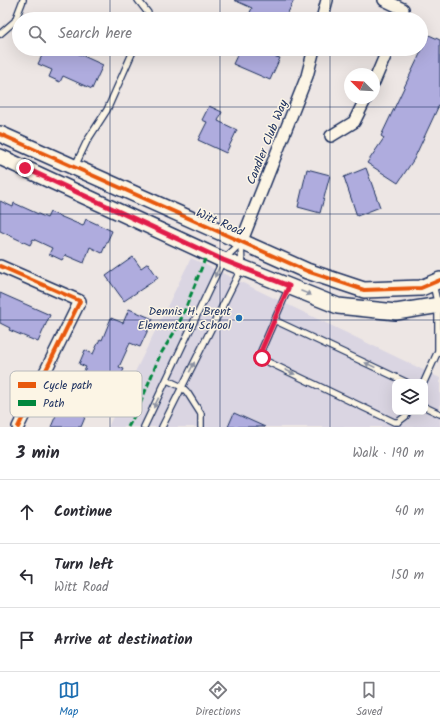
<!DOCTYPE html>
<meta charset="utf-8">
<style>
:root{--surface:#fff;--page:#f7f7f7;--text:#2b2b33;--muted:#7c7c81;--line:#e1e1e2;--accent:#1f6fb2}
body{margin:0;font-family:Kalam,sans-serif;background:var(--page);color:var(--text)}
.controls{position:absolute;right:12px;bottom:12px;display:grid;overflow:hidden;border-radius:8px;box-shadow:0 4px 16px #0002}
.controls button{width:36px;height:36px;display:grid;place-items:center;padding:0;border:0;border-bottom:1px solid var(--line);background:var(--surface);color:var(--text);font:20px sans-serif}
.compass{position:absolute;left:344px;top:68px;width:36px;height:36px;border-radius:50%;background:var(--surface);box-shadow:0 4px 16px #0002;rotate:294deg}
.stop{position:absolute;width:12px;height:12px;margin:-9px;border:3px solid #e11d48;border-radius:50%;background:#fff}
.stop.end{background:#e11d48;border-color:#fff;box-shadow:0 1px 4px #0008}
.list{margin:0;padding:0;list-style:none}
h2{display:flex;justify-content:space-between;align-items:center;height:52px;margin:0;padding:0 16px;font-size:17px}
h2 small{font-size:13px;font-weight:400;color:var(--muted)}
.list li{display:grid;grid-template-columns:26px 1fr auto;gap:12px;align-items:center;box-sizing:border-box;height:64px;padding:0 16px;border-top:1px solid var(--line)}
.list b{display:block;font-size:15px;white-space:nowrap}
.list p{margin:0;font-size:13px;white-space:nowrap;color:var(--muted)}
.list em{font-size:13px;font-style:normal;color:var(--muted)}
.icon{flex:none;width:22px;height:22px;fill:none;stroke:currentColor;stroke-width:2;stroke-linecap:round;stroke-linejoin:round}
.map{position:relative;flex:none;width:440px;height:427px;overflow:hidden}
.search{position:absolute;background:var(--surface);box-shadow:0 4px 16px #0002;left:12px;right:12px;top:12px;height:44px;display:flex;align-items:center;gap:10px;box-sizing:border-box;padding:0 14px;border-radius:22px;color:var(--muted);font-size:15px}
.sheet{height:244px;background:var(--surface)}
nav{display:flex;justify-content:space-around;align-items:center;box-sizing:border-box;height:56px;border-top:1px solid var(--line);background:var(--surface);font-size:11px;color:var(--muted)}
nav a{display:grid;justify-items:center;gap:2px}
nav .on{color:var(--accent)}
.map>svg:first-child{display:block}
.built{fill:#dad5e2;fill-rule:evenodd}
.building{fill:#afacde;stroke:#1b2f5e}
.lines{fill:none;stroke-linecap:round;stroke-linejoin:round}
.lane-casing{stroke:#1b2f5e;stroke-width:8}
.street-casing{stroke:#1b2f5e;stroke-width:14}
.secondary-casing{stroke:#1b2f5e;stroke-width:18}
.lane{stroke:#fcf5e5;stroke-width:5.5}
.street{stroke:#fcf5e5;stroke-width:11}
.secondary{stroke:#fcf5e5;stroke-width:15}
.quiet{stroke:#00873e;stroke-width:3;stroke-dasharray:6 3;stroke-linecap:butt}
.cycleway-casing{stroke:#fcf5e5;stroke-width:6}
.cycleway{stroke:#e8590c;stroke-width:4}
.oneway{fill:#8c92a2}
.route{stroke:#e11d48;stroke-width:5}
.grid{fill:none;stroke:#1b2f5e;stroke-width:1;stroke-opacity:0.55}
.poi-dot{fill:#1f6fb2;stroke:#fcf5e5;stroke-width:1.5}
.labels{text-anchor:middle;stroke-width:3;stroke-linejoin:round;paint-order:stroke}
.street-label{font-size:12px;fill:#1b2f5e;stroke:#fcf5e5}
.poi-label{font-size:12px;fill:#1b2f5e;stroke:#fcf5e5;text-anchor:end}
.key{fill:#fcf5e5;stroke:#b8babc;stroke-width:1}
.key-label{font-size:11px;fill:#1b2f5e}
</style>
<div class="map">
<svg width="440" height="427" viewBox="0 0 440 427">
<rect width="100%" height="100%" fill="#ede6e4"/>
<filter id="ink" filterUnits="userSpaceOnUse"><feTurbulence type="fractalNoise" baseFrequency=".025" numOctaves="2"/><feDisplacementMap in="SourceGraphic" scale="8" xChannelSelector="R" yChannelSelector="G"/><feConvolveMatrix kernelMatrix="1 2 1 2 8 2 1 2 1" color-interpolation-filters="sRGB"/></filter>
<g filter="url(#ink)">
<!-- built -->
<path class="built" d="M191,258L440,378V427H108ZM395,382H425V412H395Z"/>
<!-- building -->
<g class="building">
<polygon points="234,0 294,0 285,19 247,19 252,8"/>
<polygon points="429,35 440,40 440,103 414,159 398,183 367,163 384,138 381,136"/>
<polygon points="45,49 68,49 103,65 92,89 63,76 60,82 49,77 52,70 38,64"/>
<polygon points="240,49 276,49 273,56 280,58 270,80 233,64"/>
<polygon points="209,106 222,112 218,121 237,130 226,153 198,140 207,122 202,120"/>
<polygon points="366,168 380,207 357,216 344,177"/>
<polygon points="307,169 330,175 320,213 298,207"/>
<polygon points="0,201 13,207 14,203 47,218 50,212 83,226 86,219 112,231 102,253 90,247 84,263 65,255 62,260 49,254 52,248 33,239 30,245 0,231"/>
<polygon points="133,257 141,268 148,263 158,278 124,301 106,276"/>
<polygon points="0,293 50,315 38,342 9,330 10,328 0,323"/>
<polygon points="129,309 153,319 140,347 130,343 119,367 124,369 118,382 116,381 101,413 89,408 81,427 51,427 70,382 77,386 86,367 79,364 85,350 93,354 100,339 102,340 111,318 123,323"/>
<polygon points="234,413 265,427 228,427"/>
</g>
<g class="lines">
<defs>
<g id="lane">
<polyline points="138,0 148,13 146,19"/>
<polyline points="0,34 15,21 23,0"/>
<polyline points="75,166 87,141 107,110 134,49"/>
<polyline points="289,287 261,351 262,358 266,361 394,422 398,422 406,416 408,412"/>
<polyline points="274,320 406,382"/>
<polyline points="167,380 182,387 187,392 201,414 201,427"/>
<polyline points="424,382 438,351 438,306 433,284"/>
<polyline points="425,407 440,414"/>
<polyline points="144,427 223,260 241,243"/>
<polyline points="162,427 242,267 241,244"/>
</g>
<g id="street">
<polyline points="384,0 403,9 399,19"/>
<polyline points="322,19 327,0"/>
<polyline points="374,82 388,49"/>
<polyline points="331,136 354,122 366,98"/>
<polyline points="241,243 307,76 314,49"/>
<polyline points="0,266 80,301 18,427"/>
</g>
<g id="secondary">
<polyline points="0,134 307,271 364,290 421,288 440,280"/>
<polyline points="0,157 223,260 338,306 396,312 440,305"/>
</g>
</defs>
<!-- lane casing -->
<use href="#lane" class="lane-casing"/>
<!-- street casing -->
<use href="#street" class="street-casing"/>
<!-- secondary casing -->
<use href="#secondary" class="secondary-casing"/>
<!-- lane -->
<use href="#lane" class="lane"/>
<!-- street -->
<use href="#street" class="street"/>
<!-- secondary -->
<use href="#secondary" class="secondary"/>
<!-- quiet -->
<polyline class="quiet" points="128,427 138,409 160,355 177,328 184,312 205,259"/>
<defs>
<g id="cycleway">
<polyline points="0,134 307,271 364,290 421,288 440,280"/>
<polyline points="0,266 80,301 18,427"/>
</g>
</defs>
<!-- cycleway casing -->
<use href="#cycleway" class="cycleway-casing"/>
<!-- cycleway -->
<use href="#cycleway" class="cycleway"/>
</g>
<!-- one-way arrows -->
<defs><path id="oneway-solid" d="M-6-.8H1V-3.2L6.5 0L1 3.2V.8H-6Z"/></defs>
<g class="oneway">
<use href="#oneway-solid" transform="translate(217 272) rotate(115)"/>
<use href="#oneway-solid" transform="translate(306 293) rotate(22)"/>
<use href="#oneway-solid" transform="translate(370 365) rotate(-155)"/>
<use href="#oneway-solid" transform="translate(192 367) rotate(-63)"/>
<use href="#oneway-solid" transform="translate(290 372) rotate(25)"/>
<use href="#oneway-solid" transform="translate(156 403) rotate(116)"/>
</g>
</g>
<g class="lines" filter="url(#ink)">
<!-- route -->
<polyline class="route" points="25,168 223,260 289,286 261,351 262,358"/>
</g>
<!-- grid -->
<path class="grid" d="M110,0V19M220,0V19M330,0V19M110,49V427M220,49V427M330,49V427M0,107H440M0,214H440M0,320H440"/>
<!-- markers -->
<circle class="poi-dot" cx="239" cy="318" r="4"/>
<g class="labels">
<!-- street labels -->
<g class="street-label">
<text transform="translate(267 142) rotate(-68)" y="4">Candler Club Way</text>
<text transform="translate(220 222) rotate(24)" y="4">Witt Road</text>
</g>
<!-- poi labels -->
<g class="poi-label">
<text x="231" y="315">Dennis H. Brent<tspan x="231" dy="14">Elementary School</tspan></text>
</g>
</g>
<!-- legend -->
<rect x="10" y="371" width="132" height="46" rx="6" class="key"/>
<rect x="18" y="382" width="18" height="6" fill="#e8590c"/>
<rect x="18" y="400" width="18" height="6" fill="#00873e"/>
<g class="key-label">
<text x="43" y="389">Cycle path</text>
<text x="43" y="407">Path</text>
</g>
</svg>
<div class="controls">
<button><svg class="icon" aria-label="layers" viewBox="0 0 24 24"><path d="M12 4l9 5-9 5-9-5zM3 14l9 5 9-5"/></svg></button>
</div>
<svg class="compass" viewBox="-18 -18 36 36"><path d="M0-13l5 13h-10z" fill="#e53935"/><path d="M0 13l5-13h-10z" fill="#7c7c81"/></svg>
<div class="stop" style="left:262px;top:358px"></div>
<div class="stop end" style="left:25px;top:168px"></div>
<div class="search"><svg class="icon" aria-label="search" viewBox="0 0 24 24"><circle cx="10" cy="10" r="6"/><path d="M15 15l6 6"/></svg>Search here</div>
</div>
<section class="sheet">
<h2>3 min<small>Walk · 190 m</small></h2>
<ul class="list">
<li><svg class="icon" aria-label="ahead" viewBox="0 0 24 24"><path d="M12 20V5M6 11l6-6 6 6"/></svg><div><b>Continue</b></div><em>40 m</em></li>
<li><svg class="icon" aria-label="left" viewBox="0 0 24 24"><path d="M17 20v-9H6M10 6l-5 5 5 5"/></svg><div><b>Turn left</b><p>Witt Road</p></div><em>150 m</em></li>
<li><svg class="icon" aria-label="arrive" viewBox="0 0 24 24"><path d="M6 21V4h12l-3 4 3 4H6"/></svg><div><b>Arrive at destination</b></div></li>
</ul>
</section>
<nav>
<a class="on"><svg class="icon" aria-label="map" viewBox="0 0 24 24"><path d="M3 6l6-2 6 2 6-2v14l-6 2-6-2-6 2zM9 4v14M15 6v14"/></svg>Map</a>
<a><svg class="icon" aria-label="directions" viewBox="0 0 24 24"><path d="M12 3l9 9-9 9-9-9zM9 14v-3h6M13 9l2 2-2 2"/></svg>Directions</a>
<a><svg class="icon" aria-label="saved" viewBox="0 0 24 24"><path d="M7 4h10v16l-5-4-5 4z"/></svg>Saved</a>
</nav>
